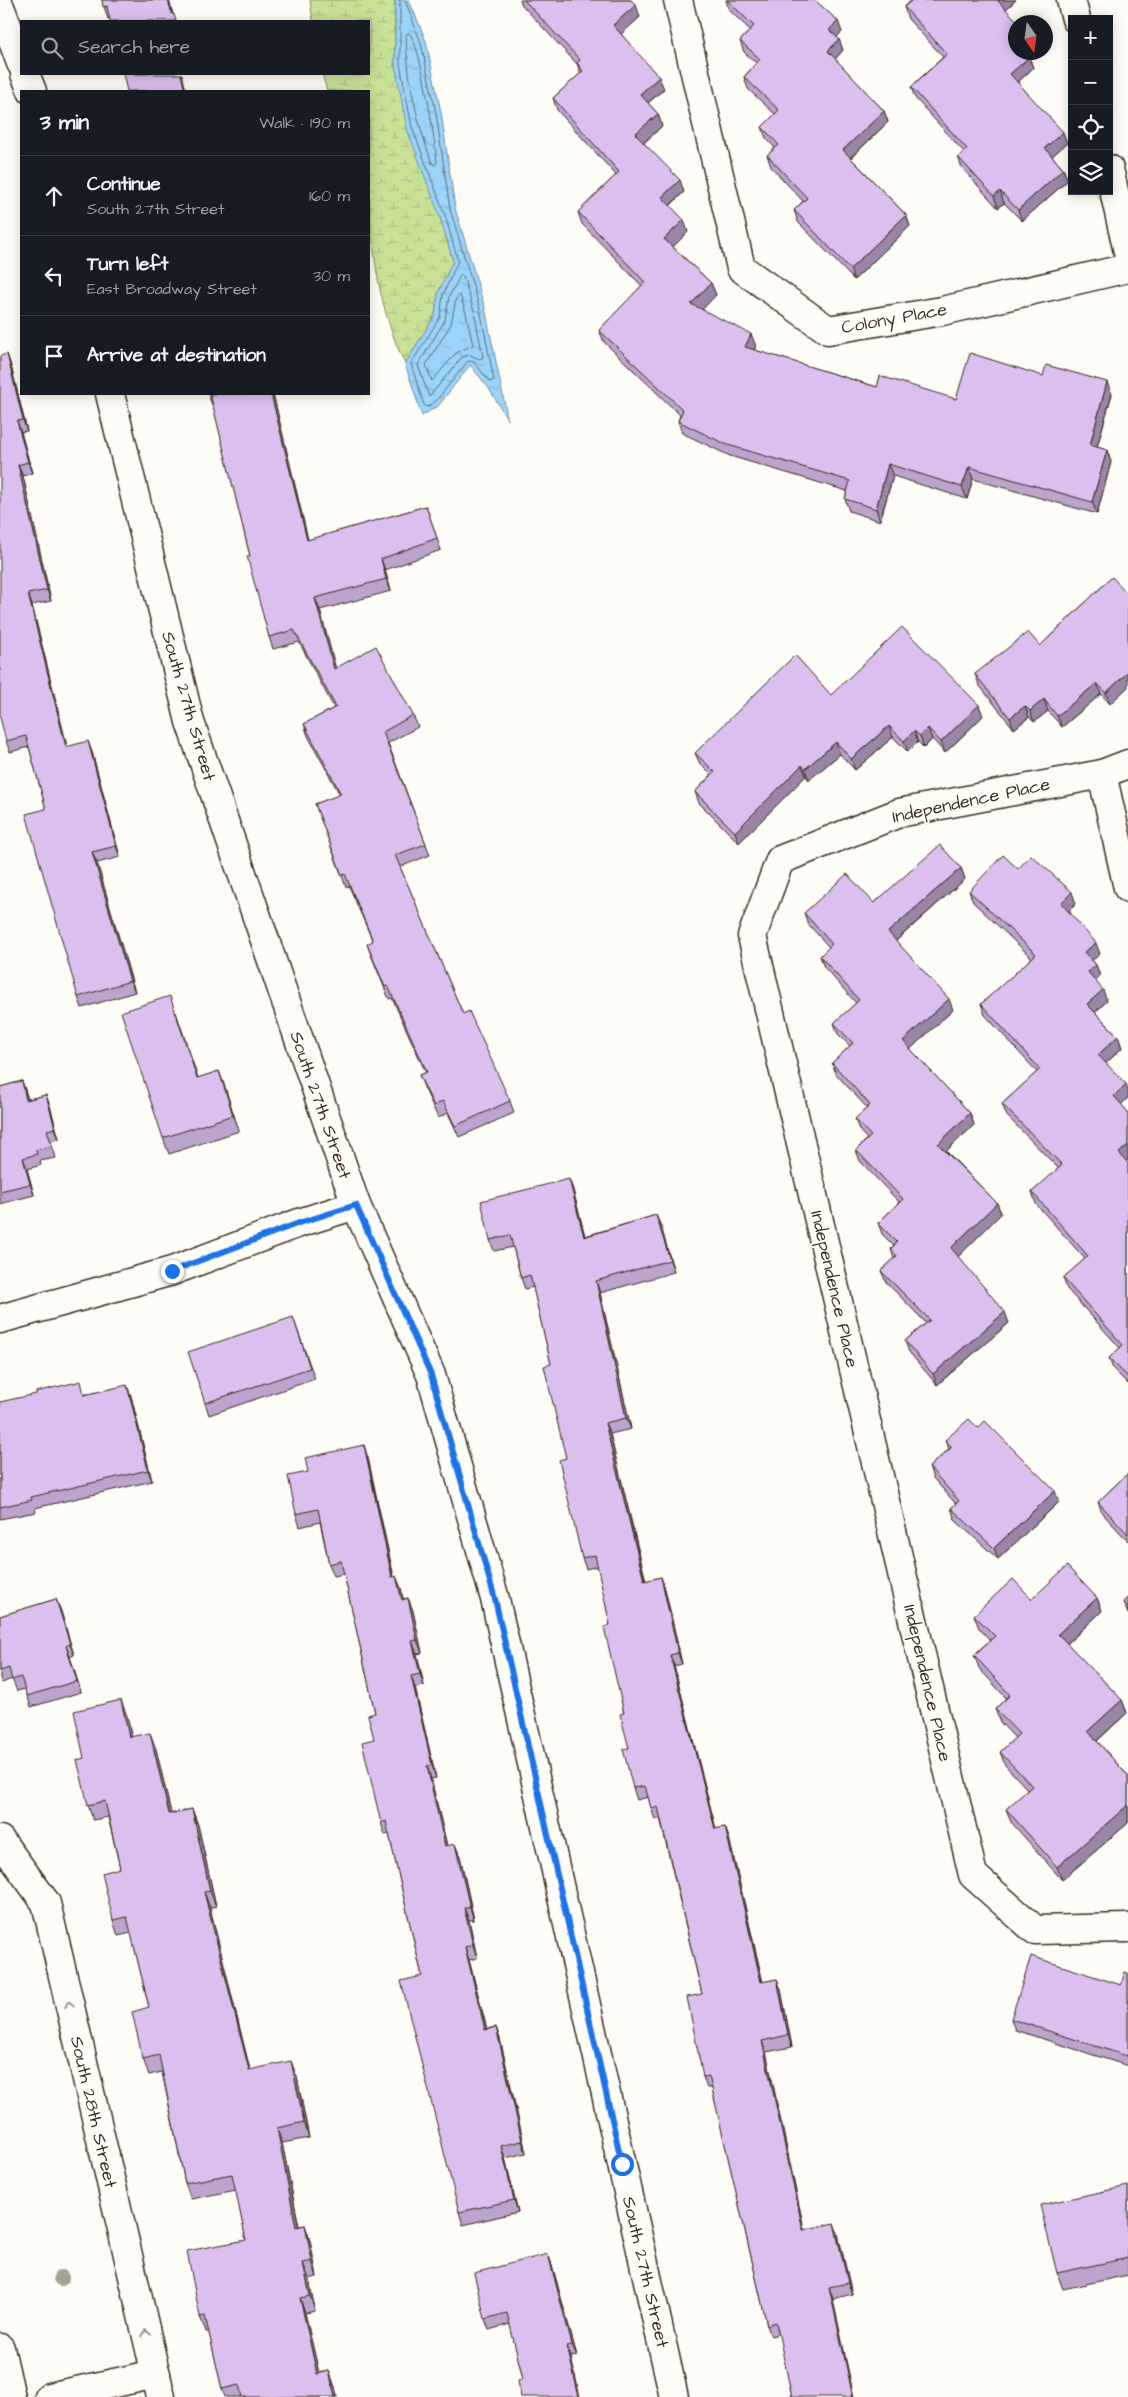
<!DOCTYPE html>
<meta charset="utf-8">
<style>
:root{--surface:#171b24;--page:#20242c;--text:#f1f3f6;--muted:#9ea1a6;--line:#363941}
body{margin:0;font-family:"Architects Daughter",sans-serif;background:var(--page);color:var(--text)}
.controls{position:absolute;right:15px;top:15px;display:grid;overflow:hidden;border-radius:0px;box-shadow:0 2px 12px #0003}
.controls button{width:45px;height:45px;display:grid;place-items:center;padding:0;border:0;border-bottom:1px solid var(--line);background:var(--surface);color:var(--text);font:25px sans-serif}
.compass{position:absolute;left:1008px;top:15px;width:45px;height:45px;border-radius:50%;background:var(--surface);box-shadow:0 2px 12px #0003;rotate:167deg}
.stop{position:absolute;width:15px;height:15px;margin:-11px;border:4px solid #1a73e8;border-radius:50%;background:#fff}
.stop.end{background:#1a73e8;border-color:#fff;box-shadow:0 1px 5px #0008}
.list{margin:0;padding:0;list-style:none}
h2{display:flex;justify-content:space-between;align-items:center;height:65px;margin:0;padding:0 20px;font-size:21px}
h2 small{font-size:16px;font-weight:400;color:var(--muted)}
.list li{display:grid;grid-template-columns:32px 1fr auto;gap:15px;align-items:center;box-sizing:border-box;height:80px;padding:0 20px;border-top:1px solid var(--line)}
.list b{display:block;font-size:19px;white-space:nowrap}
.list p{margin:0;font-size:16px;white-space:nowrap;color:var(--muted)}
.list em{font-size:16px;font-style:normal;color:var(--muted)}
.icon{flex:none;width:28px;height:28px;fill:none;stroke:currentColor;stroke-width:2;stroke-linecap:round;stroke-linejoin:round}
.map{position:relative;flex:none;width:1128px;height:2397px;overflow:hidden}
.search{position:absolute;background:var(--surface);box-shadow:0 2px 12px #0003;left:20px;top:20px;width:350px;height:55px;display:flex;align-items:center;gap:12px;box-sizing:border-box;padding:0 18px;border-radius:0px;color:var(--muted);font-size:19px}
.panel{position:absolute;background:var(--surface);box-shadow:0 2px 12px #0003;left:20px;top:90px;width:350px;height:305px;border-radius:0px}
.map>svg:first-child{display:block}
.wetland{fill:url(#wetland-marsh);stroke:#82865a}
.water{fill:url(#water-ripples);stroke:#7490a2}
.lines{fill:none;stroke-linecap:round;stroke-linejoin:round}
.shore{stroke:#616e76;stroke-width:1}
.minor-casing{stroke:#3b2a1e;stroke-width:31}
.tertiary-casing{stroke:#3b2a1e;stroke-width:31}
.minor{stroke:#fdfcf7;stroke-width:28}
.tertiary{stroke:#fdfcf7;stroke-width:28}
.tree{fill:#a6a290}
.wall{fill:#bca4cd;stroke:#3b2a1e}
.shaded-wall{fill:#9986a7;stroke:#3b2a1e}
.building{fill:#dbbfee;stroke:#3b2a1e}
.oneway{stroke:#9c938a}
.route{stroke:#1a73e8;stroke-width:6}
.labels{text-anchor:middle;stroke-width:4;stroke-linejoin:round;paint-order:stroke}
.street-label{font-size:18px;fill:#3b2a1e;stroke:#fdfcf7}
</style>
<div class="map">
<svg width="1128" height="2397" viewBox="0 0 1128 2397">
<defs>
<pattern id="wetland-marsh" width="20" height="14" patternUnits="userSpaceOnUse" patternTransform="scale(1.25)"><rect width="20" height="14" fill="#c9e197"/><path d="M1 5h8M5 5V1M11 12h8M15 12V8" fill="none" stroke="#aec182"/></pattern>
<pattern id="water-ripples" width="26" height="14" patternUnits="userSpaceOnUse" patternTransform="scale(1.25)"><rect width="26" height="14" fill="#9ad4fa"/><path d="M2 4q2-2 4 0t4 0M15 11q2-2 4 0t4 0" fill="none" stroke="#86b6d6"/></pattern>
</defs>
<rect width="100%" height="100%" fill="#fdfcf7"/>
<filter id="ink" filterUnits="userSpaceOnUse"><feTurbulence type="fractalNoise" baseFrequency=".02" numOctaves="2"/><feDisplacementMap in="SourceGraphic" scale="10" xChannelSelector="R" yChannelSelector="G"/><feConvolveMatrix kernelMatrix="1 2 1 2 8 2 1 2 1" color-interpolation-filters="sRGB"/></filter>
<g filter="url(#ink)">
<!-- wetland -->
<path class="wetland" d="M310,0H395V65L453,261L438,293L435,315L405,364C364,279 369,183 369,91H327L322,74H369V21H313Z"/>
<!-- water -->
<polygon class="water" points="395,0 409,0 426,41 441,112 455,208 485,308 508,420 488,387 470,365 439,405 422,416 405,364 435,315 438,293 453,261 440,217 407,129 395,65"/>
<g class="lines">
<!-- shore -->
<g class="shore">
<polyline points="400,0 400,64 412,127 445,215 458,261 443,295 440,317 411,364 424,405 427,407 436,401 468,361 474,362 490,382 494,380 480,309 450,209 436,113 421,43 405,0"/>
<path d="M409,33C422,46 434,139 437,162L435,165L432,163C417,122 407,80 406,35Z"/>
<polygon points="461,275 463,276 474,311 483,357 480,359 470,355 462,357 429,397 418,365 445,320 449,297"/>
<polygon points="460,295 466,313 473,345 456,353 432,381 426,365 451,324 456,299"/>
</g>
<defs>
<g id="minor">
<polyline points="678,0 741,268 828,330 942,311 1128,268"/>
<polyline points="1071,0 1076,19"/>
<polyline points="1109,169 1128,252"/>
<polyline points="1128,764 1102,774 899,813 780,860 752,936 973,1875 1035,1930 1128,1928"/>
<polyline points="1102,774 1128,888"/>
<polyline points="0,1319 172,1271 299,1223 356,1205"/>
<polyline points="0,1840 46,1903 161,2397"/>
<polyline points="0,2348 11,2397"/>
<polyline points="49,2397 156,2374"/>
</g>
<g id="tertiary">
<polyline points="0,7 21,63"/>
<polyline points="25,74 32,91"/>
<polyline points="110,394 190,722 356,1205 431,1375 495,1599 674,2397"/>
</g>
</defs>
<!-- minor casing -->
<use href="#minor" class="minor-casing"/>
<!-- tertiary casing -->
<use href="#tertiary" class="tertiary-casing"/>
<!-- minor -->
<use href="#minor" class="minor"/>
<!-- tertiary -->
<use href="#tertiary" class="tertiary"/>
</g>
<!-- trees -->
<circle class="tree" cx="61" cy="2278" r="8"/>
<!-- wall -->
<g class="wall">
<polygon points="102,0 169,0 108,19"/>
<polygon points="520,0 631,0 640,17 621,34 664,89 648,103 658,114 662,126 644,143 684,192 670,206 688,232 673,247 711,283 716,295 702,309 756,346 754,350 877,387 956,399 1043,376 1112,394 1097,447 1107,450 1111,462 1097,514 973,479 967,499 893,476 880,521 849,511 845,499 847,491 730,456 682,433 678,421 680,415 604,342 599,330 642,286 582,224 578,212 616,175 557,110 553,98 581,73 577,64 522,5"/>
<polygon points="726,0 815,0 842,32 837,37 843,50 835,59 884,111 888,122 851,158 906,215 910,226 854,280 798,222 794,210 803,201 771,167 767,155 775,148 766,138 762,127 775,114 748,89 744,77 756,63 744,52 740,41 750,30 729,10"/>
<polygon points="912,0 1016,0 1006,9 1016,52 1029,57 1033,68 1018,82 1067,143 1052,156 1063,169 1068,180 1022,221 1004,203 998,208 962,168 958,157 964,152 915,98 911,87 943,57 908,19 904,7"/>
<polygon points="7,354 11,366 27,431 21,432 32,473 23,476 51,601 32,605 67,747 92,752 120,857 97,863 135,992 82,1008 78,997 46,809 29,747 10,752 6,741"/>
<polygon points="208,394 273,394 308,540 426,506 441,550 385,570 391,591 320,610 335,668 413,715 418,727 388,743 430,855 400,867 463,1014 510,1101 514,1113 459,1137 448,1113 438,1118 424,1087 419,1075 426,1073 392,998 389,999 371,955 367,944 373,942 349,886 346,887 315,804 340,795 308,736 304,724 334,708 299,642 273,649 269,637 250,556 213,404 212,405"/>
<polygon points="1112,577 1110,704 1101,694 1062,727 1048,711 1034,722 1029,717 1014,729 979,685 975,674 1040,646"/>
<polygon points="831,695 983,716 945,753 932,739 924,748 918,742 908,752 893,737 855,770 840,754 809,780 806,776 739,843 699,803 695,792 711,775 700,764 695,753"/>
<polygon points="961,868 965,879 896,941 953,1010 910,1049 970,1113 974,1125 946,1151 997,1203 1001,1214 958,1257 1009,1323 937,1385 909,1352 905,1341 926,1323 886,1282 881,1271 894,1259 891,1249 894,1246 882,1234 878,1223 899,1202 860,1161 856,1150 867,1139 859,1130 855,1119 867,1108 836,1074 832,1063 850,1046 838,1034 834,1023 856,1003 824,967 820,956 829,947 808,924 804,913 874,903"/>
<polygon points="1018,869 1076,904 1069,911 1100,954 1092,960 1096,965 1100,976 1095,980 1107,1001 1095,1012 1118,1036 1122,1048 1106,1063 1128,1098 1121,1105 1128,1112 1128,1160 1126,1161 1128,1163 1128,1384 1113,1369 1109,1358 1120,1348 1067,1289 1063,1278 1085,1259 1036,1204 1032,1192 1059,1169 1007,1116 1002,1104 1037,1072 985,1015 981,1004 1032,958 973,902 969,891"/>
<polygon points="176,1012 198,1078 219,1071 239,1131 169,1154 163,1138"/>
<polygon points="22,1081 28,1099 46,1095 50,1106 59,1139 51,1141 56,1158 40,1161 41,1165 27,1169 34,1195 0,1204 0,1087"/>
<polygon points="569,1179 573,1190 585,1236 656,1215 674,1272 600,1293 631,1429 610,1434 646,1581 661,1577 665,1589 682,1664 674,1666 716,1829 725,1827 729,1838 763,1982 777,1979 781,1990 792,2047 766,2052 804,2230 838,2234 852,2294 833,2299 778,2334 771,2336 767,2325 712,2088 707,2088 703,2077 702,1994 660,1818 655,1820 648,1797 637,1800 633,1788 629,1748 610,1625 598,1566 586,1569 582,1558 551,1364 533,1287 525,1289 521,1278 513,1247 494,1251 490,1240"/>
<polygon points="293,1317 315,1379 209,1415 205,1403"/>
<polygon points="86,1394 131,1396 152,1481 35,1508 36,1512 0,1519 0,1402"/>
<polygon points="978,1428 1059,1502 998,1559 955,1520 951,1508 956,1504 933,1478 929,1467 949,1449 945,1440"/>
<polygon points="368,1458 394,1577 401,1588 403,1599 408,1598 413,1611 422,1653 417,1654 424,1686 415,1688 436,1778 431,1779 447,1846 460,1856 474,1920 469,1920 477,1958 469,1960 487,2029 496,2027 500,2039 526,2153 505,2158 518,2212 463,2225 459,2212 422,1976 389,1834 385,1835 381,1823 374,1739 375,1713 344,1574 334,1576 329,1564 320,1522 300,1527 296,1514 308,1472"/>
<polygon points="1128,1473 1128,1541 1102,1513 1098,1502"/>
<polygon points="1128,1597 1128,1614 1123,1602"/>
<polygon points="1097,1598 1102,1611 1067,1644 1122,1700 1127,1713 1097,1741 1128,1776 1128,1823 1062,1880 1011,1822 1006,1809 1028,1790 1005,1765 1000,1752 1015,1738 1000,1722 995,1709 1006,1698 979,1668 974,1655 990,1640 979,1628 974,1615 1032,1599"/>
<polygon points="56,1599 74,1655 70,1657 81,1692 31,1707 25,1689 17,1691 12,1679 2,1683 0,1678 0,1616"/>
<polygon points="127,1716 131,1737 156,1749 171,1814 192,1809 198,1825 216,1906 210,1908 250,2070 297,2077 309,2138 282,2143 299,2226 305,2225 310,2241 317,2277 309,2279 315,2311 305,2313 319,2373 329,2371 335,2387 337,2397 225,2397 222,2389 209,2332 206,2332 200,2317 246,2240 236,2190 191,2199 185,2183 162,2072 149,2075 143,2059 149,2007 131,1933 118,1936 113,1920 120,1868 108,1817 93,1820 88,1805 84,1758"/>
<polygon points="1128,1973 1128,2066 1015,2030 1011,2019 1121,1985"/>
<polygon points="1128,2186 1128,2275 1063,2289 1057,2273"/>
<polygon points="548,2254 552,2265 577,2356 571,2357 523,2379 510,2324 489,2330 485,2319"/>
</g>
<!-- shaded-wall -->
<g class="shaded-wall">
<polygon points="168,0 169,0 175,21 172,14"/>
<polygon points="999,0 1016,0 1002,13 998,1"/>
<polygon points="636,5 640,17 618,37 613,25"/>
<polygon points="838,21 842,32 833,41 829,30"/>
<polygon points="1016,33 1016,48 1011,37"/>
<polygon points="839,39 843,50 832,63 828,51"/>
<polygon points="1029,57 1033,68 1014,85 1010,74"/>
<polygon points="181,74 182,74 186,91 185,91"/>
<polygon points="659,77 664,89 644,106 640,94"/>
<polygon points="884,111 888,122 847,161 843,150"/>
<polygon points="658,114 662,126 640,146 635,134"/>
<polygon points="1063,132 1067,143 1049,159 1045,148"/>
<polygon points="1063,169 1068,180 1022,221 1018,210"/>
<polygon points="680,180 684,192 666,209 662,197"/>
<polygon points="1000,191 1004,203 998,208 994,196"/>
<polygon points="906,215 910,226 854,280 850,269"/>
<polygon points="684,220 688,232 669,251 664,239"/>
<polygon points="711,283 716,295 696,316 691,304"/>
<polygon points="751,334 756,346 749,359 745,347"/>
<polygon points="7,354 11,366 27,431 23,420"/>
<polygon points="1107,382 1112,394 1094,457 1090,445"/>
<polygon points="271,394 273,394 311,552 307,540"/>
<polygon points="17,421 21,432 32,473 28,462"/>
<polygon points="1107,450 1111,462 1097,514 1092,502"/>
<polygon points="888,464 893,476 880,521 876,509"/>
<polygon points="18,465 23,476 51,601 47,590"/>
<polygon points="969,467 973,479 967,499 962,487"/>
<polygon points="381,559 385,570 391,591 386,579"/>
<polygon points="28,594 32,605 70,758 66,747"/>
<polygon points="315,598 320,610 339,680 334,669"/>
<polygon points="1128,672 1128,687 1110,704 1106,693"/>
<polygon points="1097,683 1101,694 1062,727 1057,716"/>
<polygon points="1044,699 1048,711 1034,722 1030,711"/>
<polygon points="979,705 983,716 945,753 941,742"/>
<polygon points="1025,706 1029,717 1014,729 1010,718"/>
<polygon points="889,726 893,737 855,770 851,759"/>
<polygon points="928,728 932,739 924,748 920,736"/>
<polygon points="914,731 918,742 908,752 904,741"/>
<polygon points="88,741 92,752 120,857 116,846"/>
<polygon points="836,742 840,754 809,780 805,769"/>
<polygon points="802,765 806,776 739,843 735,832"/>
<polygon points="92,852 97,863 135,992 130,981"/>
<polygon points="961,868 965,879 892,944 888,932"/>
<polygon points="1072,892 1076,904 1066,914 1061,903"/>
<polygon points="1096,943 1100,954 1089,963 1084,952"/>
<polygon points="1096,965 1100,976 1092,983 1088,972"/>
<polygon points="1103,990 1107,1001 1091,1016 1087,1004"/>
<polygon points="949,999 953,1010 907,1052 903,1041"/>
<polygon points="1118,1036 1122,1048 1103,1066 1098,1055"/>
<polygon points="219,1071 225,1087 239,1131 233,1115"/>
<polygon points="22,1081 26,1093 31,1111 26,1100"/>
<polygon points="1126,1084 1128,1089 1128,1098 1118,1108 1114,1096"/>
<polygon points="46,1095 50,1106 59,1139 55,1128"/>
<polygon points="970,1113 974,1125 942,1155 938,1144"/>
<polygon points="1128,1145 1128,1160 1123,1164 1119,1153"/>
<polygon points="23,1158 27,1169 34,1195 30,1184"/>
<polygon points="569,1179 573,1190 588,1248 584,1237"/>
<polygon points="997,1203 1001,1214 955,1260 951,1248"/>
<polygon points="656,1215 661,1226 674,1272 670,1260"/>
<polygon points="596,1281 600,1293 631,1429 626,1418"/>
<polygon points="1005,1312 1009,1323 937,1385 933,1374"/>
<polygon points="127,1385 131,1396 152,1481 148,1470"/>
<polygon points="605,1423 610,1434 648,1592 644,1581"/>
<polygon points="364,1445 368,1458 396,1589 392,1577"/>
<polygon points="1055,1491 1059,1502 998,1559 994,1548"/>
<polygon points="396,1576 401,1588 406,1612 402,1600"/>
<polygon points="661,1577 665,1589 682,1664 678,1653"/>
<polygon points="408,1598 413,1611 422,1653 417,1640"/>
<polygon points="1097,1598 1102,1611 1062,1648 1058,1634"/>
<polygon points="56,1599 61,1611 74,1655 70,1644"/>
<polygon points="412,1641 417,1654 424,1686 420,1674"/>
<polygon points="66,1646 70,1657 81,1692 77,1681"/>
<polygon points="670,1655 674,1666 719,1841 715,1829"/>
<polygon points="411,1676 415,1688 436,1778 432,1765"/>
<polygon points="121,1700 127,1716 135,1753 129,1737"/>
<polygon points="1122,1700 1127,1713 1093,1744 1088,1731"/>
<polygon points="150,1733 156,1749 175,1830 169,1814"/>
<polygon points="427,1766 431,1779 450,1858 445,1846"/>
<polygon points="1128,1805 1128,1823 1062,1880 1057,1867"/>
<polygon points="192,1809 198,1825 216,1906 210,1891"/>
<polygon points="725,1827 729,1838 765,1993 761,1982"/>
<polygon points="455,1844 460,1856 474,1920 470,1908"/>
<polygon points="204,1892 210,1908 254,2086 249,2070"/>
<polygon points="464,1908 469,1920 477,1958 473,1945"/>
<polygon points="465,1947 469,1960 490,2042 485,2030"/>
<polygon points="777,1979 781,1990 792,2047 788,2035"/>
<polygon points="496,2027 500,2039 526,2153 522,2141"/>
<polygon points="762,2041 766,2052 807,2242 803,2230"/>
<polygon points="291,2061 297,2077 309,2138 304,2122"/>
<polygon points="277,2128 282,2143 302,2243 296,2227"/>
<polygon points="501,2146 505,2158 518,2212 514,2200"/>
<polygon points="834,2223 838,2234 852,2294 848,2283"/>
<polygon points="305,2225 310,2241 317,2277 312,2261"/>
<polygon points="548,2254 552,2265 577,2356 572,2345"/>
<polygon points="303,2263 309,2279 315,2311 310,2296"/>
<polygon points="829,2287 833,2299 854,2397 853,2397"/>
<polygon points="300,2298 305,2313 323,2390 317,2374"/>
<polygon points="567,2346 571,2357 580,2397 579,2397"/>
<polygon points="329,2371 335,2387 337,2397 335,2397"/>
</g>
<!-- building -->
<g class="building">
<polygon points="102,0 168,0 172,14 174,14 176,21 110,21 107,6 103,7"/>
<polygon points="524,0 631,0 636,5 613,25 659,77 640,94 658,114 635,134 680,180 662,197 684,220 664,239 711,283 691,304 751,334 745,347 877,387 880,376 956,399 970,353 1043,376 1046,365 1107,382 1090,445 1107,450 1092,502 969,467 962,487 888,464 876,509 845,499 850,481 725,444 678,421 683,410 599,330 645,282 578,212 619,172 553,98 583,71 577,63 580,60"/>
<polygon points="727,0 815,0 838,21 829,30 839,39 828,51 884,111 843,150 906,215 850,269 794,210 807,198 767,155 779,145 762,127 779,110 744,77 760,59 740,41 754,26"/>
<polygon points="912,0 999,0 998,1 1018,22 1016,22 1016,33 1011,37 1016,42 1016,52 1025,52 1029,57 1010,74 1063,132 1045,148 1063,169 1018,210 1000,191 994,196 958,157 967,149 911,87 947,54 904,7"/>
<polygon points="123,74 181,74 185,91 127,91"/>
<polygon points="7,354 23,420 17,421 28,462 18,465 47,590 28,594 66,747 88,741 116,846 92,852 130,981 78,997 26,814 46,809 26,736 6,741 0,717 0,356"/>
<polygon points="210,394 271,394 307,540 426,506 437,538 381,559 386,579 315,598 334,669 376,646 413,715 383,732 426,844 395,855 463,1014 469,1011 510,1101 455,1126 443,1101 434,1106 419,1075 427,1072 388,986 385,987 367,944 373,941 345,874 342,875 315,804 341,794 304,724 336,707 294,630 269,637 247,556 250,556"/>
<polygon points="1112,577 1128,594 1128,672 1106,693 1097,683 1057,716 1044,699 1030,711 1025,706 1010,718 975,674 1028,632 1040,646"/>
<polygon points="902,627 979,705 941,742 928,728 920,736 914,731 904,741 889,726 851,759 836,742 805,769 802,765 735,832 695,792 715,772 695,753 795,655 831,695"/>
<polygon points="940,845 961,868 888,932 949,999 903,1041 970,1113 938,1144 997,1203 951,1248 1005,1312 933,1374 905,1341 930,1320 881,1271 897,1256 891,1249 897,1242 878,1223 903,1199 856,1150 871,1136 855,1119 870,1105 832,1063 853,1043 834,1023 859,1000 820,956 832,944 804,913 847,874 874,903"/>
<polygon points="1003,855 1018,869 1031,855 1072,892 1061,903 1096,943 1084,952 1096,965 1088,972 1103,990 1087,1004 1118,1036 1098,1055 1126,1084 1114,1096 1128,1112 1128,1145 1119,1153 1128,1163 1128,1377 1109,1358 1123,1345 1063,1278 1088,1256 1032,1192 1062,1165 1002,1104 1040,1069 981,1004 1036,954 969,891"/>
<polygon points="170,996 197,1078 219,1071 233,1115 163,1138 121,1012"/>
<polygon points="22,1081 26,1100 46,1095 55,1128 47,1130 52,1146 36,1150 37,1154 23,1158 30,1184 0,1191 0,1087"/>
<polygon points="569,1179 584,1237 656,1215 670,1260 596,1281 626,1418 605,1423 644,1581 661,1577 678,1653 670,1655 715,1829 725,1827 761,1982 777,1979 788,2035 762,2041 803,2230 834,2223 848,2283 829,2287 853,2397 792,2397 776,2322 767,2325 709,2076 703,2077 687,1997 702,1994 658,1807 651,1808 645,1786 633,1788 623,1749 629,1748 620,1714 624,1713 604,1627 610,1625 595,1555 582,1558 559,1460 566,1458 544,1366 551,1364 530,1275 521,1278 510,1235 490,1240 481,1201"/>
<polygon points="293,1317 310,1368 205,1403 188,1352"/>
<polygon points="81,1381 84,1395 127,1385 148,1470 31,1497 32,1500 0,1507 0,1402 36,1394 36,1392"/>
<polygon points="969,1419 978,1428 985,1421 1055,1491 994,1548 951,1508 959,1501 929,1467 952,1447 945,1440"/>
<polygon points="364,1445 392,1577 396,1576 402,1600 408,1598 417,1640 412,1641 420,1674 411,1676 432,1765 427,1766 445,1846 455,1844 470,1908 464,1908 473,1945 465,1947 485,2030 496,2027 522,2141 501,2146 514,2200 459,2212 401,1981 422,1976 386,1821 381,1823 362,1742 374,1739 368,1715 375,1713 341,1561 329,1564 318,1509 296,1514 288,1476 308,1472 305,1458"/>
<polygon points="1128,1473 1128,1534 1098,1502"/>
<polygon points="1067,1566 1097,1598 1058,1634 1122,1700 1088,1731 1128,1776 1128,1805 1057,1867 1006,1809 1032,1786 1000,1752 1019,1734 995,1709 1010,1695 974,1655 995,1636 974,1615 1013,1579 1032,1599"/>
<polygon points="1128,1597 1128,1607 1123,1602"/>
<polygon points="56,1599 70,1644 66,1646 77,1681 27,1696 21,1677 12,1680 9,1668 0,1671 0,1616"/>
<polygon points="121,1700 129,1737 150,1733 169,1814 192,1809 210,1891 204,1892 249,2070 291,2061 304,2122 277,2128 296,2227 305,2225 312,2261 303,2263 310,2296 300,2298 317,2374 329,2371 335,2397 242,2397 239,2385 222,2389 205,2316 200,2317 187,2251 246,2240 232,2174 185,2183 159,2055 143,2059 132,2012 149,2007 127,1917 113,1920 102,1873 120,1868 105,1801 88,1805 77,1760 84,1758 74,1711"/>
<polygon points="1031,1956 1121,1985 1125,1972 1128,1973 1128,2053 1127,2056 1011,2019"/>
<polygon points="1128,2186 1128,2258 1057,2273 1040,2205"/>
<polygon points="548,2254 572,2345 567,2346 579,2397 521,2397 518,2381 523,2379 507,2313 485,2319 474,2273"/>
</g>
<!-- one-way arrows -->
<defs><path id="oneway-chevron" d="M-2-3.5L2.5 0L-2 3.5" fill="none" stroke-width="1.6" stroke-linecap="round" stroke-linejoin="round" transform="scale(1.25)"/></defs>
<g class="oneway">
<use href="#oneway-chevron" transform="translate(69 2004) rotate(-103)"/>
<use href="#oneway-chevron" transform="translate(146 2333) rotate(-103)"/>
</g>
</g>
<g class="lines" filter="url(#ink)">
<!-- route -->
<polyline class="route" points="172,1271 299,1223 356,1205 431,1375 495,1599 622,2164"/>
</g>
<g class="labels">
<!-- street labels -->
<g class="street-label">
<text transform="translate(894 318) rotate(-10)" y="6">Colony Place</text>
<text transform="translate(189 706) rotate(74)" y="6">South 27th Street</text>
<text transform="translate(971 800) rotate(-12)" y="6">Independence Place</text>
<text transform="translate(321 1105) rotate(71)" y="6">South 27th Street</text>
<text transform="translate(835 1289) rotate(77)" y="6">Independence Place</text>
<text transform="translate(928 1683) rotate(77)" y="6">Independence Place</text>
<text transform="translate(94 2112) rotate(77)" y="6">South 28th Street</text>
<text transform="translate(646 2272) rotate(77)" y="6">South 27th Street</text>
</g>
</g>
</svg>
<div class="controls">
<button>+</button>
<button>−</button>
<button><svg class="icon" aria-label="locate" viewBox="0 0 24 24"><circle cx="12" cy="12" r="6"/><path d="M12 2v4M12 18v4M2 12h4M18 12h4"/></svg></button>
<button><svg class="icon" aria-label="layers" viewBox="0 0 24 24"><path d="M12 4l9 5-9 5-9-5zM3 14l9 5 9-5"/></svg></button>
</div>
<svg class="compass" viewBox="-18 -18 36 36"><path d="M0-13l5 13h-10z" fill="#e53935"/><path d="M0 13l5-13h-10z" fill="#9ea1a6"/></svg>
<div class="stop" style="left:622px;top:2164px"></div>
<div class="stop end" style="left:172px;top:1271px"></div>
<div class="search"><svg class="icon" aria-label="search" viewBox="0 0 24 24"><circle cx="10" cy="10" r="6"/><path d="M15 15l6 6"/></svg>Search here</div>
<section class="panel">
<h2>3 min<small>Walk · 190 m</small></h2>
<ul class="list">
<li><svg class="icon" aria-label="ahead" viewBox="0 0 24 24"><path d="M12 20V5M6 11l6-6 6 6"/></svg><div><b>Continue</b><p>South 27th Street</p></div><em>160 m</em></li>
<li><svg class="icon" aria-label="left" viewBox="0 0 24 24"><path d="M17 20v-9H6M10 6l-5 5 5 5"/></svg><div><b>Turn left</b><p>East Broadway Street</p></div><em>30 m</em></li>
<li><svg class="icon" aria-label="arrive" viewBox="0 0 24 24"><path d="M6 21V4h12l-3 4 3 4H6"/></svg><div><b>Arrive at destination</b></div></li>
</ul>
</section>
</div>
